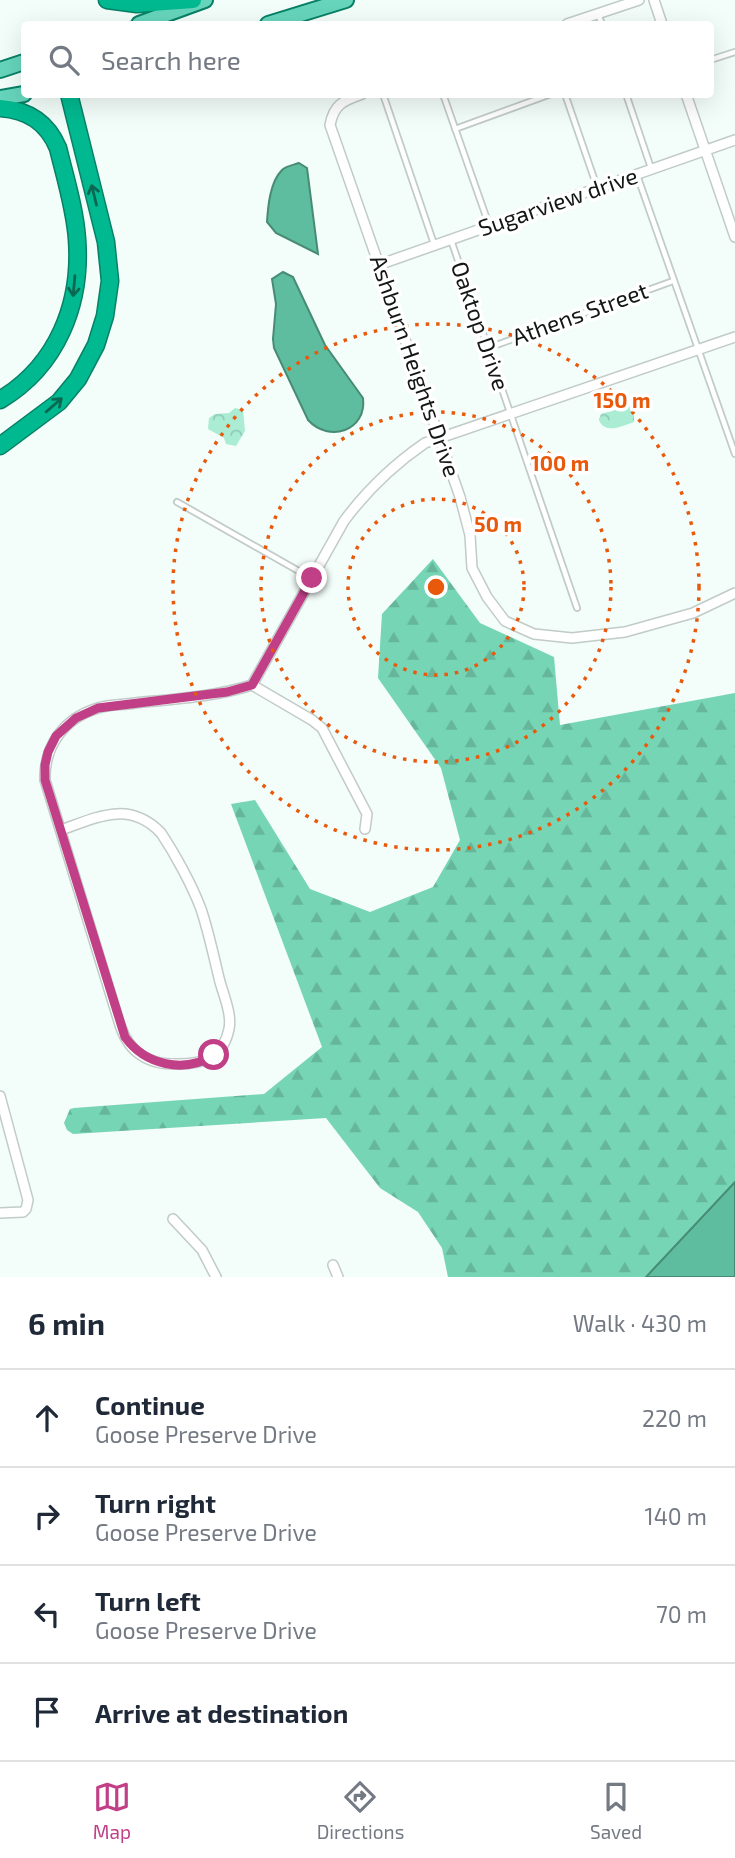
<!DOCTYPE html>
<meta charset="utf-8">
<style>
:root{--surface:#fff;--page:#f2f2f3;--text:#1f2937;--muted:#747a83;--line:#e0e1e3;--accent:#c03f87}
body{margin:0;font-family:"Exo 2",sans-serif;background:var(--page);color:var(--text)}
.stop{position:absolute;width:21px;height:21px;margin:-16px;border:5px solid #c03f87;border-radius:50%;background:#fff}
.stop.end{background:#c03f87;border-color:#fff;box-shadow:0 2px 7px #0008}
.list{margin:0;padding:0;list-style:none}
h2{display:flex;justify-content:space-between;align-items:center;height:91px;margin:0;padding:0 28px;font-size:30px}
h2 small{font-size:23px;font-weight:400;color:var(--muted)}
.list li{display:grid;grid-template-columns:46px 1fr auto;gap:21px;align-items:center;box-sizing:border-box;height:98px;padding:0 28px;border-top:2px solid var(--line)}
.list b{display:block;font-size:26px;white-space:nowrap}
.list p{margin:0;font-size:23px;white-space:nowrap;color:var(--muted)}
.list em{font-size:23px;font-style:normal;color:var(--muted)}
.icon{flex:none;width:38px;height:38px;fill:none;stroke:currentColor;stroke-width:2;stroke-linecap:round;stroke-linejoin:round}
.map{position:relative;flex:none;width:735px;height:1277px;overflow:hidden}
.search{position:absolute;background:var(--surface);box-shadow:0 7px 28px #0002;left:21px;right:21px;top:21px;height:77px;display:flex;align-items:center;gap:18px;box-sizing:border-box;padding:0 24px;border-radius:7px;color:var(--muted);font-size:26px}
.sheet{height:483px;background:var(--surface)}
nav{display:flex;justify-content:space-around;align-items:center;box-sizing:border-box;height:98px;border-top:2px solid var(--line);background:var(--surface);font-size:19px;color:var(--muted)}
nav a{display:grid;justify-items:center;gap:4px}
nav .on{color:var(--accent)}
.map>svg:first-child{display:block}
.forest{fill:url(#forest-firs)}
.park{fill:url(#park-crowns)}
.water{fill:#5dbd9e;stroke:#478b75;stroke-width:2}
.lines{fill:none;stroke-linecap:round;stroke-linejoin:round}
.service-casing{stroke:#c1cbc7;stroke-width:8}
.minor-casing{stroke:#c1cbc7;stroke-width:12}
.primary-casing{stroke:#078065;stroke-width:18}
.motorway-casing{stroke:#078065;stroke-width:19}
.service{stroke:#fff;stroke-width:4.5}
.minor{stroke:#fff;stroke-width:9}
.primary{stroke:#66d5bc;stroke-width:14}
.motorway{stroke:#00b990;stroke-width:16}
.oneway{stroke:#0a6852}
.route{stroke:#c03f87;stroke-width:9}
.ring{fill:none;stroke:#e8590c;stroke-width:3.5;stroke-dasharray:3.5 7}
.labels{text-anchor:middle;stroke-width:7;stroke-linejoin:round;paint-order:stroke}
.street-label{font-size:23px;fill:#131615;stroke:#fff}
.centre{fill:#e8590c;stroke:#fff;stroke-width:3.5}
.ring-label{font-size:21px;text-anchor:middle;font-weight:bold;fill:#e8590c;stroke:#fff;stroke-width:7;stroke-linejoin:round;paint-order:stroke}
</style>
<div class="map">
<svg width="735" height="1277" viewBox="0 0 735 1277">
<defs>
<pattern id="forest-firs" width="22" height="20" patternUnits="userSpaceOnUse" patternTransform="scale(1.75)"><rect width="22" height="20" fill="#76d5b5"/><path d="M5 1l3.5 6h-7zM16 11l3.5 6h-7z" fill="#65b69b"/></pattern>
<pattern id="park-crowns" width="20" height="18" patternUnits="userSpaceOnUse" patternTransform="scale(1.75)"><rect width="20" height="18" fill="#aaecd4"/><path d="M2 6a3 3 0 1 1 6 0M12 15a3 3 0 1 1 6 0" fill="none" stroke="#91cab5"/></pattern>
</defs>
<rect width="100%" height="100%" fill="#f3fdf9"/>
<!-- forest -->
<polygon class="forest" points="433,559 480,623 554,657 560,725 735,693 735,1182 646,1277 448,1277 442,1248 418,1212 380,1188 326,1118 73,1134 67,1130 64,1123 70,1109 74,1108 264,1094 322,1047 231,804 255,800 310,889 370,912 433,887 460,840 441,768 378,678 382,614"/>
<!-- park -->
<g class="park">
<path d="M629,406L634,411V422C622,426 605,435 599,420L601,414Z"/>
<polygon points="235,408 243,410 245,431 236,446 226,444 224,438 208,429 209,418 215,414 229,413"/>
</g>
<!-- water -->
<g class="water">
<path d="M299,163L307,168L318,254L276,233L267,222C268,206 270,182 282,170C286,166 293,165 299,163Z"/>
<path d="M283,272L293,277L325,345L363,398C367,431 329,443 308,420L274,348L273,339L276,304L272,279Z"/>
<polygon points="735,1182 735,1277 646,1277"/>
</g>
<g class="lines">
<defs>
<g id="service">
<polyline points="598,14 602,24"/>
<polyline points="710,60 735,52"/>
<polyline points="383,94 434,244"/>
<polyline points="443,94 489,225"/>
<polyline points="565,94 597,187"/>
<polyline points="626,94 651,168"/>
<polyline points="455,129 551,94"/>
<polyline points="637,175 735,454"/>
<polyline points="451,240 577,608"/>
<polyline points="488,348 673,281"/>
<polyline points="177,502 311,578"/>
</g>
<g id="minor">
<polyline points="654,0 662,24"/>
<polyline points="567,24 639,0"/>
<path d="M362,94C343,101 334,104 330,125L460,497L470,535L472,568L487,597L505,621L534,634L572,638L625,632L693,613L735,593"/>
<polyline points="686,94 735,237"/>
<polyline points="381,264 735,140"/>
<polyline points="252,685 312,720 322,728 367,814 365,829"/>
<path d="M61,830C98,817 129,800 161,833C175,854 192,885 201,909C209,933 214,958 220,982C224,996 232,1015 229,1029C223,1058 203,1064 177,1064C164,1064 153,1063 141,1055C130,1048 124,1037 120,1025L45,780C44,746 64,718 98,708C109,704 123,705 135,703C174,699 214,697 252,685L344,521C367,490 393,465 425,443L735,337"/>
<polyline points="0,1096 28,1200 26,1209 23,1212 0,1213"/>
<polyline points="173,1219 202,1250 216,1277"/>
<polyline points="333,1265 338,1277"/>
</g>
<g id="primary">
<polyline points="139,24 205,0"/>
<polyline points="268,24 346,0"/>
<polyline points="0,70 24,62"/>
<polyline points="0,98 24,94"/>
</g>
<g id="motorway">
<polyline points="107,0 137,4 193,0"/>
<path d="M0,108C28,110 47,122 58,148C65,177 75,209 77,239C82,304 57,366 0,400"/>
<polyline points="0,446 59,402 78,379 96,345 105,316 110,281 106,242 69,94"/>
</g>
</defs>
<!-- service casing -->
<use href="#service" class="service-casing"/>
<!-- minor casing -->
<use href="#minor" class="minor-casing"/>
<!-- primary casing -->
<use href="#primary" class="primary-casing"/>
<!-- motorway casing -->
<use href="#motorway" class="motorway-casing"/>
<!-- service -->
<use href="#service" class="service"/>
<!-- minor -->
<use href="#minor" class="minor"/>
<!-- primary -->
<use href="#primary" class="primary"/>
<!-- motorway -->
<use href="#motorway" class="motorway"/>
</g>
<!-- one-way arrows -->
<defs><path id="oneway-shaft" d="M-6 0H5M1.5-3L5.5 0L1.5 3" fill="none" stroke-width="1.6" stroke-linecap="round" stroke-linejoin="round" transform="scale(1.75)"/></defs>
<g class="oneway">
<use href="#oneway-shaft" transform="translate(94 195) rotate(-104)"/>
<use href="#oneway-shaft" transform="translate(74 286) rotate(95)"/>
<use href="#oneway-shaft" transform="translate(54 405) rotate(-41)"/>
</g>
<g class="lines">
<!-- route -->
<path class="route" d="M214,1055C184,1074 145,1065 125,1037L51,799L45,780V765L48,752L56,736L76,718L98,708L227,692L252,685L312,578"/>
</g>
<!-- distance rings -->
<g class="ring">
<circle cx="436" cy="587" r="88"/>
<circle cx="436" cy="587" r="175"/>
<circle cx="436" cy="587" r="263"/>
</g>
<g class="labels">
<!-- street labels -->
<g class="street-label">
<text transform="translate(558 202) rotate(-19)" y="8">Sugarview drive</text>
<text transform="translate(580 314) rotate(-20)" y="8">Athens Street</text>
<text transform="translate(480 326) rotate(71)" y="8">Oaktop Drive</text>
<text transform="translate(415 366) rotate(71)" y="8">Ashburn Heights Drive</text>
</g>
</g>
<circle cx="436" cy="587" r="10" class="centre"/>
<g class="ring-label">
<text x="622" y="408">150 m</text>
<text x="560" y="471">100 m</text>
<text x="498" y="532">50 m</text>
</g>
</svg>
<div class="stop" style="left:214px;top:1055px"></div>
<div class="stop end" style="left:312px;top:578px"></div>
<div class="search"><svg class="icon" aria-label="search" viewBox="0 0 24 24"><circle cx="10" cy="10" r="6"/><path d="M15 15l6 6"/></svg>Search here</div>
</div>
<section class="sheet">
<h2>6 min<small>Walk · 430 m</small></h2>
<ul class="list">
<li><svg class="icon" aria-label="ahead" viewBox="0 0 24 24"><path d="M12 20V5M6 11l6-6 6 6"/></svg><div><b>Continue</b><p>Goose Preserve Drive</p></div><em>220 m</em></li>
<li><svg class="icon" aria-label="right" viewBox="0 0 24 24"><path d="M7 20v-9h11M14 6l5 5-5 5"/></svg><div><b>Turn right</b><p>Goose Preserve Drive</p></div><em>140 m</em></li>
<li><svg class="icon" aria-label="left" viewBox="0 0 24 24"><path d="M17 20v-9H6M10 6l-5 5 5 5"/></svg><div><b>Turn left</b><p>Goose Preserve Drive</p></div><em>70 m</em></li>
<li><svg class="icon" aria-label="arrive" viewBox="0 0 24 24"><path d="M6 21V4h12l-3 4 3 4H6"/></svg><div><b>Arrive at destination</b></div></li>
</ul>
</section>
<nav>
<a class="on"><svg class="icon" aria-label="map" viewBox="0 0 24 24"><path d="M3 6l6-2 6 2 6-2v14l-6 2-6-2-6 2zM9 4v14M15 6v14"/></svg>Map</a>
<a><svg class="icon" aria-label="directions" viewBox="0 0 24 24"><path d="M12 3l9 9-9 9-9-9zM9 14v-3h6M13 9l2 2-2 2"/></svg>Directions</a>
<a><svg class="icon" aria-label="saved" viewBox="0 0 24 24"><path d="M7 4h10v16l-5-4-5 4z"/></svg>Saved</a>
</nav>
